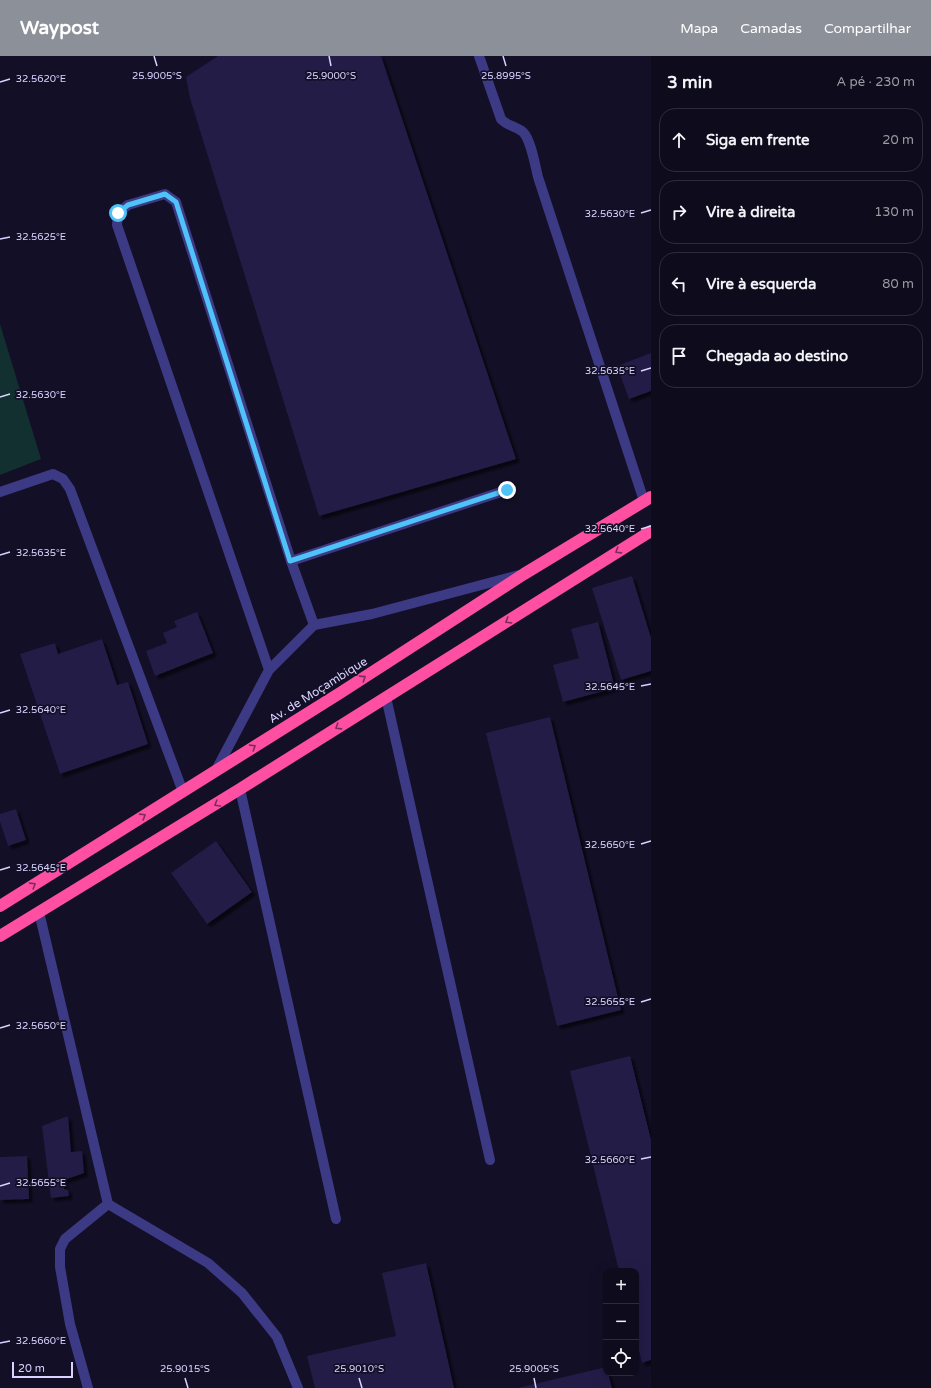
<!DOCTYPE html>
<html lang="pt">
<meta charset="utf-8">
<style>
:root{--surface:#0e0b1c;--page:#1c1929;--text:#f1f3f6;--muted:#9b9ba3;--line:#2e2b3b;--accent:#8c9099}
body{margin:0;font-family:"Varela Round",sans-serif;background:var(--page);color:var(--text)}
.controls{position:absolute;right:12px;bottom:12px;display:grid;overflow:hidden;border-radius:8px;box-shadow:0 4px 16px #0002}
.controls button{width:36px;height:36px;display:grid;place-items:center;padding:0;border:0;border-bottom:1px solid var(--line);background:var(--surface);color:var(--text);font:20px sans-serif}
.scale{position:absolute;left:12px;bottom:10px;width:61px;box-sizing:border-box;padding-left:4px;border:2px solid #d9d4ff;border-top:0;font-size:11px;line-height:14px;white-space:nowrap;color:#d9d4ff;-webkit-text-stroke:3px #130f26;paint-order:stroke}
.stop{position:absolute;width:12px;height:12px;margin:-9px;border:3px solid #4fc3f7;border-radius:50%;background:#fff}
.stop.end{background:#4fc3f7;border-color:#fff;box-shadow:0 1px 4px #0008}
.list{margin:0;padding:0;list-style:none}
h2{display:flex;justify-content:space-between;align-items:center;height:52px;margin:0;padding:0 16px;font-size:17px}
h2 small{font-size:13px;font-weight:400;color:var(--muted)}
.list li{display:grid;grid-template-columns:26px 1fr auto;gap:12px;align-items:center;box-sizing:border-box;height:64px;margin:0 8px 8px;padding:0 8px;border:1px solid var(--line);border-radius:16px}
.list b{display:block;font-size:15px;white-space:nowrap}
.list em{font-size:13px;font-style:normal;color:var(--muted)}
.icon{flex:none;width:22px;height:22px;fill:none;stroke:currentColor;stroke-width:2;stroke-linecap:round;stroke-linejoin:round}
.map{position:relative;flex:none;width:651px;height:1332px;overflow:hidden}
header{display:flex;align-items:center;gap:24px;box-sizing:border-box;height:56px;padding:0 20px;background:var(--accent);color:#fff}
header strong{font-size:19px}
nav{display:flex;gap:22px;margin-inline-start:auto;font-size:14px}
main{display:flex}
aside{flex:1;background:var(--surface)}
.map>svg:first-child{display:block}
.green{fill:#12302f}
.building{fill:#241b47;filter:url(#shadow)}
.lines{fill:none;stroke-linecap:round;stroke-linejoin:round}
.minor{stroke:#3d3a85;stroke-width:10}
.highway{stroke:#ff4fa3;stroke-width:12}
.oneway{stroke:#7d2c5e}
.route{stroke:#4fc3f7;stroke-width:5}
.ticks{fill:none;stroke:#d9d4ff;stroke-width:1.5}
.labels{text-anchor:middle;stroke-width:3.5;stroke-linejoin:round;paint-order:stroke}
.street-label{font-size:12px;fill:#d9d4ff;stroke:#130f26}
.ticks-label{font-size:10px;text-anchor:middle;fill:#d9d4ff;stroke:#130f26;stroke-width:3.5;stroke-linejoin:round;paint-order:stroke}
</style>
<header>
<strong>Waypost</strong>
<nav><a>Mapa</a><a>Camadas</a><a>Compartilhar</a></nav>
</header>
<main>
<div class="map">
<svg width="651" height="1332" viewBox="0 0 651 1332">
<defs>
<filter id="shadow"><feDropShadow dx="3.5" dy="3.5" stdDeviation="1" flood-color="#0009"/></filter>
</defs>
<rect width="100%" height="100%" fill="#130f26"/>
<!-- green -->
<polygon class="green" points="0,268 41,403 0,419"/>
<!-- building -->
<g class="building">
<polygon points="218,0 381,0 516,403 319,460 190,42 186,21"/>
<polygon points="651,297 651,335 629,343 617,310"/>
<polygon points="632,520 651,582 651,615 621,624 592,532"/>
<polygon points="197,556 213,597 155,620 146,595 167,587 163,577 177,571 174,565"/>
<polygon points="598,566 615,632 563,646 553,609 579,602 571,573"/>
<polygon points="102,583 117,629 128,626 148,688 60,718 20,598 55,587 58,598"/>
<polygon points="550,661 621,954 557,970 486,677"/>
<polygon points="16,753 26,784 8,790 0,766 0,758"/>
<polygon points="216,785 252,836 207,868 171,817"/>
<polygon points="630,1000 651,1084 651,1304 642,1307 636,1282 636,1215 619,1215 570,1015"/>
<polygon points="68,1060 71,1096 82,1095 84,1117 64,1124 64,1133 68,1134 69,1140 51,1142 42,1070"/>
<polygon points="27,1100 29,1143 0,1144 0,1101"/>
<polygon points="426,1207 454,1332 315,1332 307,1300 396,1280 382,1217"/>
<polygon points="606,1311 606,1317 608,1317 612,1332 518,1332"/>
</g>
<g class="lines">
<!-- minor -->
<g class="minor">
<path d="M479,0L501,63C507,70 516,70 523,76C531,84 535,109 538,121L644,445"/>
<polyline points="0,436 53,418 63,423 70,433 183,736"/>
<polyline points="291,505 507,434"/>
<polyline points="314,569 372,558 519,519"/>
<polyline points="386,641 490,1104"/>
<polyline points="216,714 269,614 314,569 291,505 176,146 165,138 128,149 118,157 117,169 269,614"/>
<polyline points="240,733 336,1163"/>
<polyline points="39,856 108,1148 208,1207 242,1237 277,1281 298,1332"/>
<polyline points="88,1332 70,1268 60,1211 60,1193 65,1183 108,1148"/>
</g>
<!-- highway -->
<g class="highway">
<polyline points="0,850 340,637 524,518 651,441"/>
<polyline points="0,880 240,733 651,475"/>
</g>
</g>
<!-- one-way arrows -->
<defs><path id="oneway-chevron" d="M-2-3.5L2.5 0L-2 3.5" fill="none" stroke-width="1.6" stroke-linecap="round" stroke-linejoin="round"/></defs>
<g class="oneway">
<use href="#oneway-chevron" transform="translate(618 495) rotate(148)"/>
<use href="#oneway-chevron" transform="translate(508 565) rotate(148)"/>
<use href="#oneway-chevron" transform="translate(363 622) rotate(-33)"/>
<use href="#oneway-chevron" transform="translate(338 671) rotate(148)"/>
<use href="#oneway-chevron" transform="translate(253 691) rotate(-32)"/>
<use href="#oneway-chevron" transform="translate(217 748) rotate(149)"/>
<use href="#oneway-chevron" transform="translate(143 760) rotate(-32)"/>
<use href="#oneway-chevron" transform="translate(33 829) rotate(-32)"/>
</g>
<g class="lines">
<!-- route -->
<polyline class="route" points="118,157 128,149 165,138 176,146 290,505 507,434"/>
</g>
<!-- ticks -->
<path class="ticks" d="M154,0L157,10M329,0L331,10M503,0L506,10M0,26L10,23M641,157L651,154M0,183L10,181M641,315L651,312M0,341L10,338M641,473L651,470M0,499L10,496M641,630L651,628M0,657L10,654M641,788L651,785M0,814L10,811M641,946L651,943M0,972L10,969M641,1103L651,1101M0,1130L10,1127M0,1287L10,1285M185,1322L188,1332M359,1322L362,1332M534,1322L536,1332"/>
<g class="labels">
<!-- street labels -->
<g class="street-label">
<text transform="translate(318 634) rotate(-32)" y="4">Av. de Moçambique</text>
</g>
</g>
<g class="ticks-label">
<text x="157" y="23">25.9005°S</text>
<text x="331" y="23">25.9000°S</text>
<text x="506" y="23">25.8995°S</text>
<text x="41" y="26">32.5620°E</text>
<text x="610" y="161">32.5630°E</text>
<text x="41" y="184">32.5625°E</text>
<text x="610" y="318">32.5635°E</text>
<text x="41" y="342">32.5630°E</text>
<text x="610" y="476">32.5640°E</text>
<text x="41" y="500">32.5635°E</text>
<text x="610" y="634">32.5645°E</text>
<text x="41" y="657">32.5640°E</text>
<text x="610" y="792">32.5650°E</text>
<text x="41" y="815">32.5645°E</text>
<text x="610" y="949">32.5655°E</text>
<text x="41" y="973">32.5650°E</text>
<text x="610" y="1107">32.5660°E</text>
<text x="41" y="1130">32.5655°E</text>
<text x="41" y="1288">32.5660°E</text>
<text x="185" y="1316">25.9015°S</text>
<text x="359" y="1316">25.9010°S</text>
<text x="534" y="1316">25.9005°S</text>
</g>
</svg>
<div class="controls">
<button>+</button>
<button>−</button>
<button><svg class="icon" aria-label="locate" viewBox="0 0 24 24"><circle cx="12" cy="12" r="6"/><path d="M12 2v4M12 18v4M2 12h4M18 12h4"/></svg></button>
</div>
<div class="scale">20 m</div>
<div class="stop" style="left:118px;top:157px"></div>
<div class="stop end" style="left:507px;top:434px"></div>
</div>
<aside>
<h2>3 min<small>A pé · 230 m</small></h2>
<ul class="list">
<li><svg class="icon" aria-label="ahead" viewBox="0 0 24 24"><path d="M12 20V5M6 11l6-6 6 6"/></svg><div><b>Siga em frente</b></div><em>20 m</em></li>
<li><svg class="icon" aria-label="right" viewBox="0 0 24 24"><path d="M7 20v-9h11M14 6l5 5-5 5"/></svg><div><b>Vire à direita</b></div><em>130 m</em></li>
<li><svg class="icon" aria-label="left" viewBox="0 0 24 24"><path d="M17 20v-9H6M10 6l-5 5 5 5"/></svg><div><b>Vire à esquerda</b></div><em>80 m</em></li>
<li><svg class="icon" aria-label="arrive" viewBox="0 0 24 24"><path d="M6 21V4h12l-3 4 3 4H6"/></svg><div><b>Chegada ao destino</b></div></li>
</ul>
</aside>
</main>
